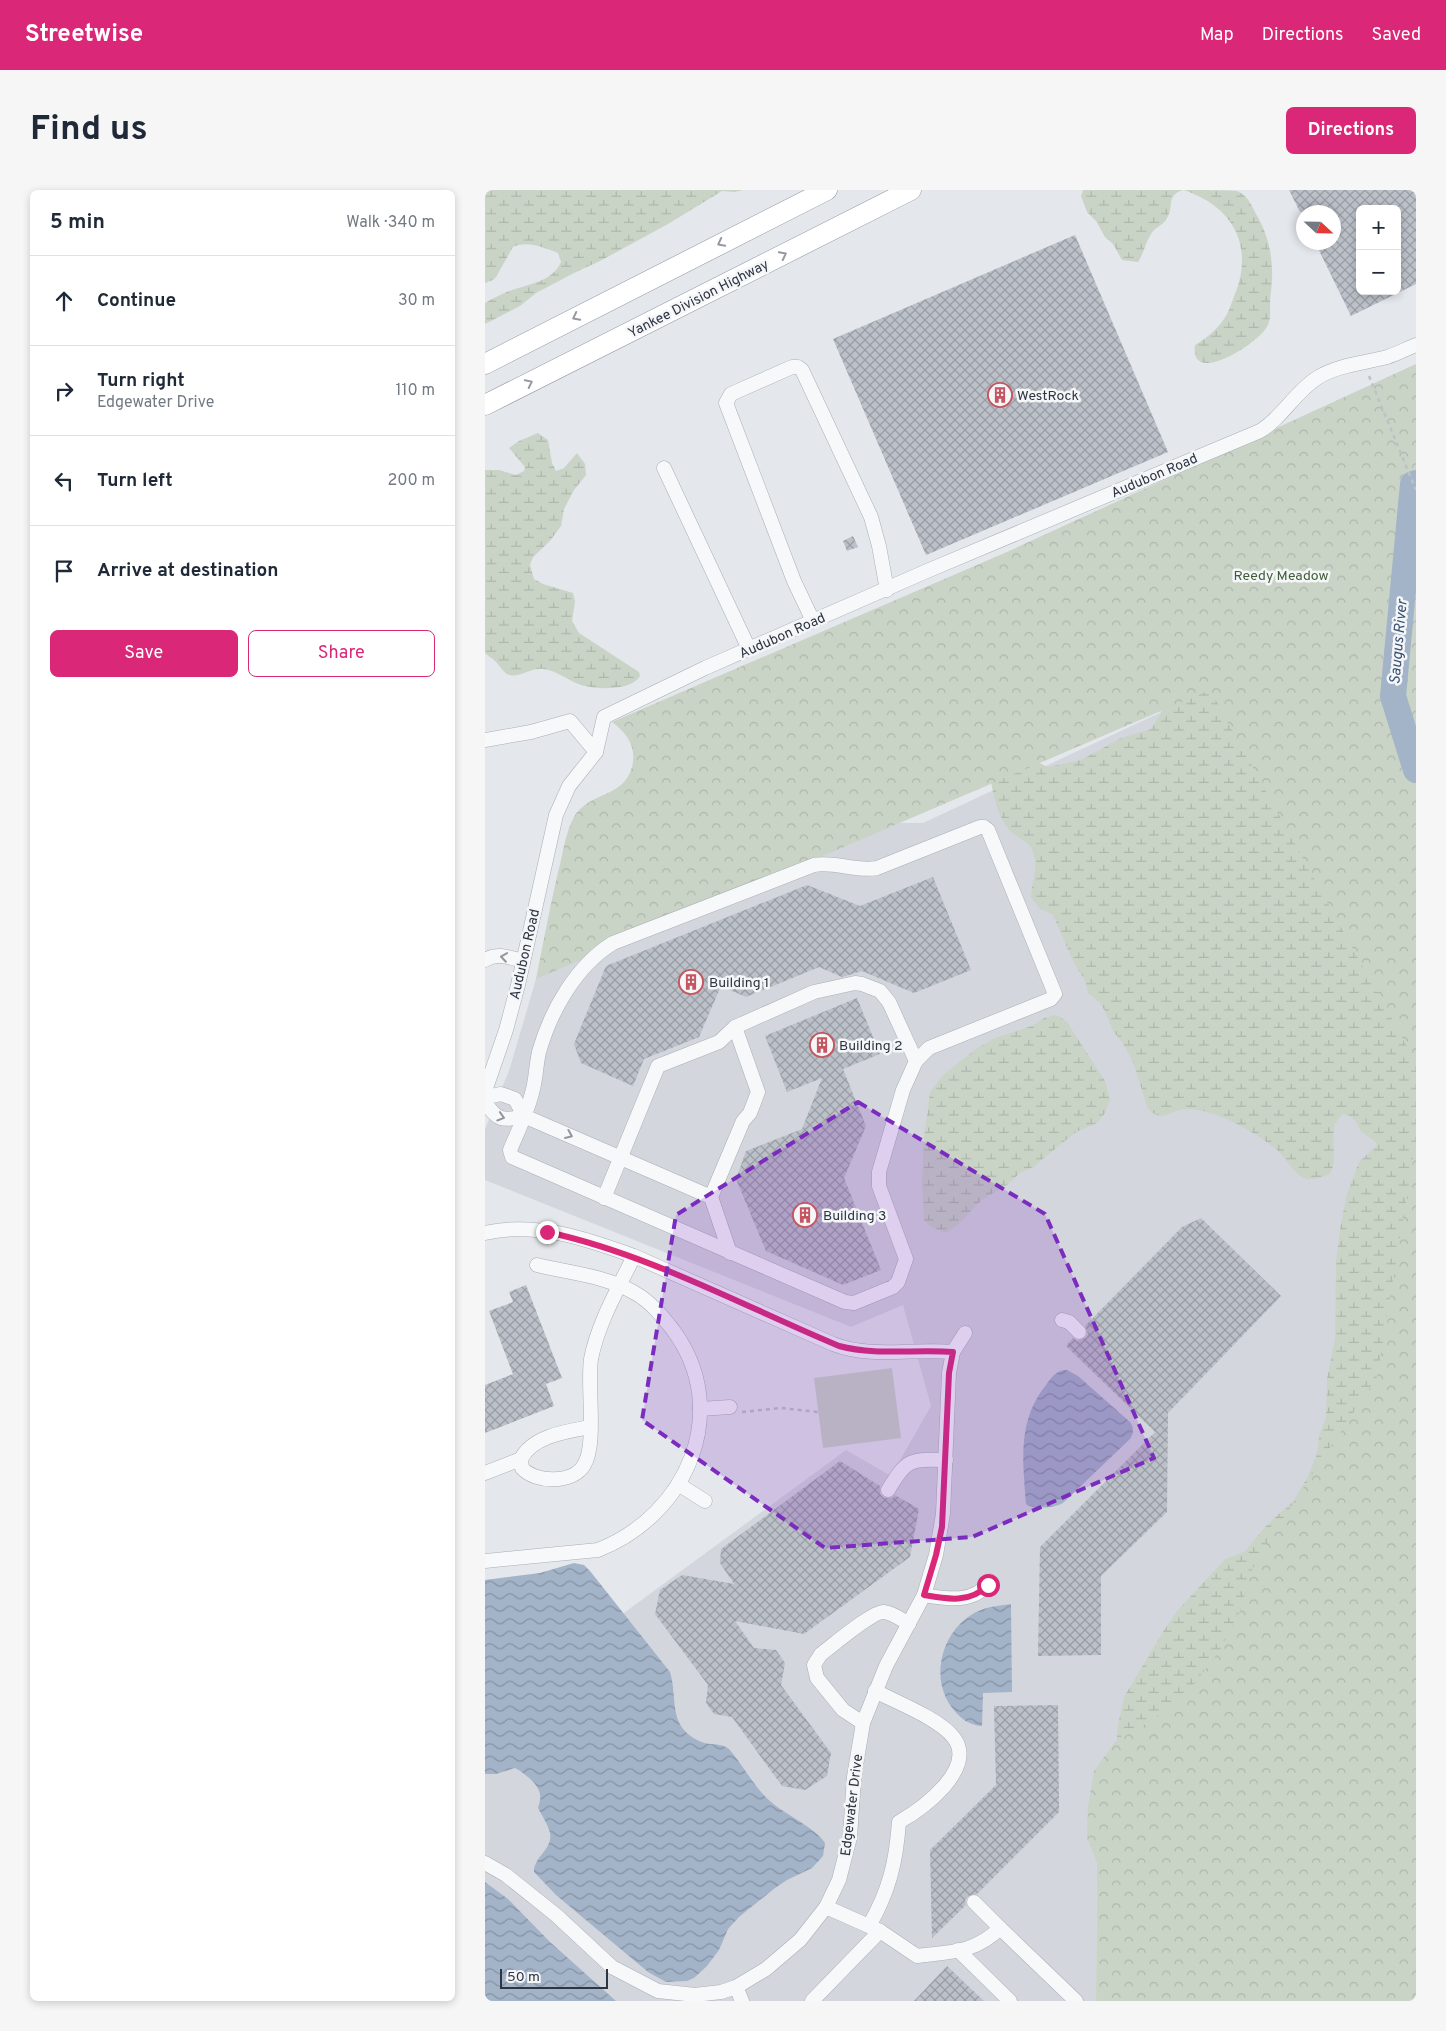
<!DOCTYPE html>
<meta charset="utf-8">
<style>
:root{--surface:#fff;--page:#f6f6f7;--text:#1f2937;--muted:#747a83;--line:#e0e1e3;--accent:#db2777}
body{margin:0;font-family:Overpass,sans-serif;background:var(--page);color:var(--text)}
.controls{position:absolute;right:15px;top:15px;display:grid;overflow:hidden;border-radius:8px;box-shadow:0 2px 8px #0003}
.controls button{width:45px;height:45px;display:grid;place-items:center;padding:0;border:0;border-bottom:1px solid var(--line);background:var(--surface);color:var(--text);font:25px sans-serif}
.compass{position:absolute;left:811px;top:15px;width:45px;height:45px;border-radius:50%;background:var(--surface);box-shadow:0 2px 8px #0003;rotate:112deg}
.scale{position:absolute;left:15px;bottom:12px;width:108px;box-sizing:border-box;padding-left:5px;border:2px solid #2d3442;border-top:0;font-size:14px;line-height:18px;white-space:nowrap;color:#2d3442;-webkit-text-stroke:4px #f4f6f8;paint-order:stroke}
.stop{position:absolute;width:15px;height:15px;margin:-11px;border:4px solid #db2777;border-radius:50%;background:#fff}
.stop.end{background:#db2777;border-color:#fff;box-shadow:0 1px 5px #0008}
.list{margin:0;padding:0;list-style:none}
h2{display:flex;justify-content:space-between;align-items:center;height:65px;margin:0;padding:0 20px;font-size:21px}
h2 small{font-size:16px;font-weight:400;color:var(--muted)}
.list li{display:grid;grid-template-columns:32px 1fr auto;gap:15px;align-items:center;box-sizing:border-box;height:90px;padding:0 20px;border-top:1px solid var(--line)}
.list b{display:block;font-size:19px;white-space:nowrap}
.list p{margin:0;font-size:16px;white-space:nowrap;color:var(--muted)}
.list em{font-size:16px;font-style:normal;color:var(--muted)}
.actions{display:flex;gap:10px;padding:15px 20px}
.actions a{flex:1;padding:11px 0;border:1px solid var(--accent);border-radius:8px;text-align:center;font-size:18px;color:var(--accent)}
.actions .main{background:var(--accent);color:#fff}
.icon{flex:none;width:28px;height:28px;fill:none;stroke:currentColor;stroke-width:2;stroke-linecap:round;stroke-linejoin:round}
.map{position:relative;flex:none;width:931px;height:1811px;overflow:hidden;border-radius:8px}
header{display:flex;align-items:center;gap:30px;box-sizing:border-box;height:70px;padding:0 25px;background:var(--accent);color:#fff}
header strong{font-size:24px}
nav{display:flex;gap:28px;margin-inline-start:auto;font-size:18px}
.intro{display:flex;align-items:center;justify-content:space-between;box-sizing:border-box;height:120px;padding:0 30px}
h1{margin:0;font-size:35px}
.button{padding:12px 22px;border-radius:8px;background:var(--accent);color:#fff;font-size:18px;font-weight:700}
main{display:flex;gap:30px;padding:0 30px}
aside{flex:1;background:var(--surface);border-radius:8px;box-shadow:0 2px 8px #0003}
.map>svg:first-child{display:block}
.built{fill:#d3d6dd}
.wetland{fill:url(#wetland-marsh)}
.park{fill:url(#park-crowns)}
.pitch{fill:#c9d4c6}
.water{fill:url(#water-waves)}
.lines{fill:none;stroke-linecap:round;stroke-linejoin:round}
.river{stroke:#a3b3c8;stroke-width:26}
.building{fill:url(#building-cross-hatch);fill-rule:evenodd}
.minor-casing{stroke:#a9aeb5;stroke-width:15}
.highway-casing{stroke:#8d94a1;stroke-width:21}
.path{stroke:#bec1c6;stroke-width:2.5;stroke-dasharray:4 4;stroke-linecap:butt}
.minor{stroke:#f7f8fa;stroke-width:14}
.highway{stroke:#fff;stroke-width:20}
.oneway{stroke:#969aa0}
.oneway2{stroke:#92969e}
.route{stroke:#db2777;stroke-width:6}
.marked{fill:#7b2cbf;fill-opacity:0.2;stroke:#7b2cbf;stroke-width:4;stroke-dasharray:10 6;stroke-linejoin:round}
.labels{text-anchor:middle;stroke-width:5;stroke-linejoin:round;paint-order:stroke}
.street-label{font-size:14px;fill:#2d3442;stroke:#f4f6f8}
.poi-label{font-size:14px;fill:#2d3442;stroke:#f4f6f8;text-anchor:start}
.park-label{font-size:14px;fill:#405d3b;stroke:#f4f6f8}
.water-label{font-size:15px;font-style:italic;fill:#3a5173;stroke:#f4f6f8}
</style>
<header>
<strong>Streetwise</strong>
<nav><a>Map</a><a>Directions</a><a>Saved</a></nav>
</header>
<div class="intro"><h1>Find us</h1><a class="button">Directions</a></div>
<main>
<aside>
<h2>5 min<small>Walk · 340 m</small></h2>
<ul class="list">
<li><svg class="icon" aria-label="ahead" viewBox="0 0 24 24"><path d="M12 20V5M6 11l6-6 6 6"/></svg><div><b>Continue</b></div><em>30 m</em></li>
<li><svg class="icon" aria-label="right" viewBox="0 0 24 24"><path d="M7 20v-9h11M14 6l5 5-5 5"/></svg><div><b>Turn right</b><p>Edgewater Drive</p></div><em>110 m</em></li>
<li><svg class="icon" aria-label="left" viewBox="0 0 24 24"><path d="M17 20v-9H6M10 6l-5 5 5 5"/></svg><div><b>Turn left</b></div><em>200 m</em></li>
<li><svg class="icon" aria-label="arrive" viewBox="0 0 24 24"><path d="M6 21V4h12l-3 4 3 4H6"/></svg><div><b>Arrive at destination</b></div></li>
</ul>
<div class="actions"><a class="main">Save</a><a>Share</a></div>
</aside>
<div class="map">
<svg width="931" height="1811" viewBox="0 0 931 1811">
<defs>
<pattern id="wetland-marsh" width="20" height="14" patternUnits="userSpaceOnUse" patternTransform="scale(1.25)"><rect width="20" height="14" fill="#c9d4c6"/><path d="M1 5h8M5 5V1M11 12h8M15 12V8" fill="none" stroke="#adb7ab"/></pattern>
<pattern id="park-crowns" width="20" height="18" patternUnits="userSpaceOnUse" patternTransform="scale(1.25)"><rect width="20" height="18" fill="#c9d4c6"/><path d="M2 6a3 3 0 1 1 6 0M12 15a3 3 0 1 1 6 0" fill="none" stroke="#adb7ab"/></pattern>
<pattern id="water-waves" width="16" height="10" patternUnits="userSpaceOnUse" patternTransform="scale(1.25)"><rect width="16" height="10" fill="#a3b3c8"/><path d="M0 5q4-4 8 0t8 0" fill="none" stroke="#8592a4"/></pattern>
<pattern id="building-cross-hatch" width="8" height="8" patternUnits="userSpaceOnUse" patternTransform="scale(1.25)"><rect width="8" height="8" fill="#bcc0c8"/><path d="M0 0l8 8M0 8l8-8" fill="none" stroke="#999da4"/></pattern>
</defs>
<rect width="100%" height="100%" fill="#e4e7eb"/>
<!-- built -->
<polygon class="built" points="726,499 931,873 892,1187 602,1648 612,1674 611,1811 0,1811 0,1525 361,1260 406,1286 446,1216 418,1115 366,1137 0,990 0,939 24,881 51,789 106,720 388,633 438,633"/>
<!-- wetland -->
<g class="wetland">
<path d="M0,0H258L250,2L237,1L183,34L115,71L89,83L51,103L35,116L0,134V113C7,109 14,105 22,102C41,94 67,93 76,72L73,63C60,58 41,50 28,57L11,87L8,90L0,93Z"/>
<path d="M598,0H698C681,5 689,17 682,28C679,35 670,37 666,44C660,53 659,63 653,72L637,70L628,54L620,47L611,31L602,22L596,6Z"/>
<path d="M699,0C710,0 744,0 752,1C763,6 766,14 771,24C783,44 788,66 787,89C787,97 785,105 785,112C785,120 786,128 783,135C775,153 704,198 710,155C720,149 729,142 736,133C742,126 745,118 748,109C770,59 751,18 699,0Z"/>
<path d="M53,243L63,250L67,273L71,281L79,278L92,263L100,274L101,285L89,300L79,319L76,336L65,351L48,367L45,375L49,389L58,394L88,403L90,411L87,431L94,443L154,482L155,486C146,502 106,500 91,493C80,488 71,481 59,479C45,477 32,490 22,484C17,481 14,474 9,470C7,468 3,466 0,463V280H14L31,285L39,281L40,277L24,258L34,251Z"/>
<path d="M931,356V1811L629,1584L633,1534L639,1507L679,1440L693,1420L740,1369L759,1362L780,1337L809,1310L822,1288L832,1264L834,1246L841,1227L842,1188L850,1149L851,1071L856,1033L862,1004L874,972L892,955C889,948 883,948 877,942C869,932 874,929 858,924C839,939 856,964 845,984C837,987 828,991 819,988C808,983 801,968 792,960C779,949 765,941 750,933C736,926 718,919 702,919C686,918 680,935 663,919L648,872L637,852L628,841L620,821L615,813L603,803L600,791L588,771L568,725L554,718L546,707C547,689 554,679 548,661C545,652 532,648 525,641C513,627 509,609 506,591L548,570L563,577L596,570L636,548L666,539L676,523L675,516Z"/>
<polygon points="570,825 574,826 582,832 620,891 625,910 620,923 612,933 591,942 548,977 535,983 522,995 503,1006 492,1014 476,1032 463,1042 459,1042 446,1037 439,1030 437,992 439,947 445,902 458,885 491,859 510,848 547,836 559,828"/>
</g>
<!-- park -->
<g class="park">
<path d="M931,174V873L725,500L51,789C59,750 66,710 76,670C79,656 82,640 89,627C104,601 138,609 147,577C152,557 142,543 127,532L522,362Z"/>
<polygon points="931,952 931,1811 611,1811 612,1674 602,1648 603,1616 609,1581 630,1552 668,1529 703,1502 735,1460 755,1421 767,1380 781,1354 892,1187"/>
</g>
<!-- pitch -->
<polygon class="pitch" points="407,1178 416,1248 338,1258 329,1188"/>
<!-- water -->
<g class="water">
<path d="M582,1180L593,1186L645,1232C649,1238 649,1243 645,1249L578,1313C569,1318 548,1320 541,1314C538,1270 532,1231 561,1195C567,1187 571,1180 582,1180Z"/>
<path d="M89,1373L99,1375L105,1381L185,1482C193,1508 182,1536 214,1551C224,1556 235,1552 244,1559C258,1575 269,1597 285,1611C299,1624 331,1638 340,1653L338,1666L327,1678L302,1690L290,1698L254,1727L243,1739L234,1760L222,1776L209,1788L202,1791L181,1792L163,1782L71,1705L49,1682C49,1666 68,1660 65,1643C63,1634 57,1626 53,1618C54,1614 56,1609 55,1605C55,1595 38,1582 30,1578L11,1584H0V1390L55,1383Z"/>
<path d="M526,1414L527,1502L498,1503L497,1536C484,1535 476,1529 468,1519C445,1490 455,1445 486,1425C498,1417 512,1416 526,1414Z"/>
<polygon points="0,1692 23,1709 65,1752 131,1811 0,1811"/>
</g>
<g class="lines">
<!-- river -->
<polyline class="river" points="931,293 928,294 908,506 931,580"/>
</g>
<!-- building -->
<g class="building">
<path d="M804,0H931V94L866,126L830,52H848V22H815ZM875,19H912V101H875Z"/>
<polygon points="590,45 683,262 441,365 348,149"/>
<polygon points="368,346 373,357 362,361 358,351"/>
<polygon points="448,687 486,780 429,803 377,781 357,787 334,777 261,807 236,796 214,847 159,869 148,896 96,873 89,854 121,776 322,695 375,716"/>
<polygon points="372,808 395,864 358,879 381,936 359,988 396,1080 358,1095 281,1061 251,989 261,961 317,939 337,888 302,902 280,846"/>
<polygon points="716,1028 796,1106 683,1223 682,1322 616,1386 616,1465 553,1466 555,1357 670,1242 581,1156 588,1148 592,1151 600,1148 603,1144 600,1136 697,1037"/>
<polygon points="41,1095 77,1188 61,1194 69,1216 0,1243 0,1195 28,1184 4,1121 28,1112 24,1102"/>
<polygon points="355,1271 395,1296 395,1304 399,1308 407,1308 410,1305 434,1319 425,1367 319,1444 250,1431 269,1458 291,1460 300,1473 296,1495 346,1563 342,1586 320,1600 297,1596 247,1527 229,1524 221,1513 223,1495 170,1424 175,1400 197,1385 249,1394 235,1373 236,1359"/>
<polygon points="573,1515 574,1622 492,1704 483,1706 480,1710 481,1715 447,1748 445,1660 511,1595 509,1516"/>
<polygon points="462,1776 499,1811 429,1811"/>
</g>
<g class="lines">
<defs>
<g id="minor">
<polyline points="179,278 264,459"/>
<polyline points="328,431 309,391 241,213 246,204 307,177 313,177 317,180 386,327 394,356 402,400"/>
<polyline points="0,550 46,542 85,531 111,562"/>
<path d="M495,637H499L503,640L570,804L566,809L444,858L431,871L418,900L394,982V996L421,1069L413,1092L408,1097L369,1113L360,1112L27,967L25,960C33,941 42,923 47,903C51,890 51,875 54,862C66,820 91,776 128,753L329,675C350,671 371,682 392,678Z"/>
<path d="M0,770C11,762 26,768 38,771"/>
<path d="M0,901L21,840L33,795L71,625L84,596L111,562L119,527L220,478L442,381L775,241C797,228 810,202 832,188C852,175 880,173 902,167C912,164 921,159 931,155"/>
<polyline points="0,907 16,904 30,909 39,926"/>
<path d="M0,912C12,931 18,931 39,926L226,1007"/>
<polyline points="119,1008 173,876 234,852 250,837"/>
<path d="M0,1043C50,1031 102,1049 149,1066L348,1154C386,1169 429,1158 468,1162"/>
<polyline points="245,1063 226,1007 258,931 265,923 273,902 250,837 329,802 370,793 377,794 395,801 404,812 431,871"/>
<polyline points="577,1130 584,1132 594,1142"/>
<polyline points="215,1219 245,1217"/>
<path d="M36,1269C47,1246 83,1241 105,1237"/>
<path d="M0,1283L36,1269L37,1278C50,1293 88,1294 99,1275C112,1255 102,1195 106,1169C113,1133 133,1099 149,1066"/>
<polyline points="193,1294 220,1311"/>
<path d="M403,1300C422,1269 424,1269 461,1270"/>
<path d="M0,1371L113,1360C202,1325 248,1221 188,1140C177,1126 166,1112 150,1103C122,1086 84,1083 52,1075"/>
<path d="M439,1405C462,1409 490,1414 505,1391"/>
<path d="M378,1533L358,1520L332,1488L329,1475L336,1464C348,1455 388,1421 399,1422C408,1423 417,1430 424,1434"/>
<polyline points="0,1673 21,1685 71,1725 127,1777 173,1801 210,1805 236,1802 251,1797 281,1779 315,1750 341,1717 354,1690 365,1647 369,1587 378,1533 401,1476 439,1405 451,1365 458,1324 464,1183 468,1162 480,1143"/>
<polyline points="489,1712 515,1738"/>
<path d="M341,1717L395,1741L432,1766C465,1762 490,1763 515,1738L591,1811"/>
<path d="M384,1736C404,1701 411,1673 414,1632C437,1619 492,1579 469,1548C455,1529 411,1512 390,1501"/>
<polyline points="473,1760 525,1811"/>
<polyline points="251,1797 257,1811"/>
<polyline points="327,1811 395,1741"/>
</g>
<g id="highway">
<polyline points="0,174 342,0"/>
<polyline points="0,215 426,0"/>
</g>
</defs>
<!-- minor casing -->
<use href="#minor" class="minor-casing"/>
<!-- highway casing -->
<use href="#highway" class="highway-casing"/>
<!-- path -->
<g class="path">
<polyline points="884,186 931,300"/>
<polyline points="257,1222 296,1218 333,1222"/>
</g>
<!-- minor -->
<use href="#minor" class="minor"/>
<!-- highway -->
<use href="#highway" class="highway"/>
</g>
<!-- one-way arrows -->
<defs><path id="oneway-chevron" d="M-2-3.5L2.5 0L-2 3.5" fill="none" stroke-width="1.6" stroke-linecap="round" stroke-linejoin="round" transform="scale(1.25)"/></defs>
<g class="oneway">
<use href="#oneway-chevron" transform="translate(236 53) rotate(153)"/>
<use href="#oneway-chevron" transform="translate(298 65) rotate(-27)"/>
<use href="#oneway-chevron" transform="translate(91 127) rotate(153)"/>
<use href="#oneway-chevron" transform="translate(44 193) rotate(-26)"/>
</g>
<g class="oneway2">
<use href="#oneway-chevron" transform="translate(19 767) rotate(-172)"/>
<use href="#oneway-chevron" transform="translate(16 927) rotate(17)"/>
<use href="#oneway-chevron" transform="translate(84 945) rotate(23)"/>
</g>
<g class="lines">
<!-- route -->
<path class="route" d="M62,1042C164,1064 258,1116 354,1156C391,1166 430,1159 468,1162L464,1183L457,1337L451,1365L439,1405C461,1409 485,1414 503,1395"/>
</g>
<!-- marked area -->
<path class="marked" d="M373,912L560,1024L669,1268L487,1347L340,1358L157,1230L191,1025Z"/>
<!-- icons -->
<defs>
<symbol id="building-ring" viewBox="-11 -11 22 22"><circle r="9.5" fill="#f4f6f8" stroke="#c55560" stroke-width="1.5"/><path d="M-4-6H4V6H1V3H-1V6H-4ZM-2.5-4.3h1.7v1.8h-1.7ZM.8-4.3h1.7v1.8H.8ZM-2.5-1h1.7V.8h-1.7ZM.8-1h1.7V.8H.8Z" fill="#c55560"/></symbol>
</defs>
<g fill-rule="evenodd">
<use href="#building-ring" x="501" y="191" width="28" height="28"/>
<use href="#building-ring" x="192" y="778" width="28" height="28"/>
<use href="#building-ring" x="323" y="841" width="28" height="28"/>
<use href="#building-ring" x="306" y="1011" width="28" height="28"/>
</g>
<g class="labels">
<!-- street labels -->
<g class="street-label">
<text transform="translate(213 108) rotate(-27)" y="5">Yankee Division Highway</text>
<text transform="translate(669 285) rotate(-23)" y="5">Audubon Road</text>
<text transform="translate(297 445) rotate(-24)" y="5">Audubon Road</text>
<text transform="translate(39 764) rotate(-77)" y="5">Audubon Road</text>
<text transform="translate(366 1615) rotate(-83)" y="5">Edgewater Drive</text>
</g>
<!-- poi labels -->
<g class="poi-label">
<text x="532" y="210">WestRock</text>
<text x="224" y="797">Building 1</text>
<text x="354" y="860">Building 2</text>
<text x="338" y="1030">Building 3</text>
</g>
<!-- park labels -->
<g class="park-label">
<text x="796" y="390">Reedy Meadow</text>
</g>
<!-- water labels -->
<g class="water-label">
<text transform="translate(913 452) rotate(-85)" y="5">Saugus River</text>
</g>
</g>
</svg>
<div class="controls">
<button>+</button>
<button>−</button>
</div>
<svg class="compass" viewBox="-18 -18 36 36"><path d="M0-13l5 13h-10z" fill="#e53935"/><path d="M0 13l5-13h-10z" fill="#747a83"/></svg>
<div class="scale">50 m</div>
<div class="stop" style="left:503px;top:1395px"></div>
<div class="stop end" style="left:62px;top:1042px"></div>
</div>
</main>
